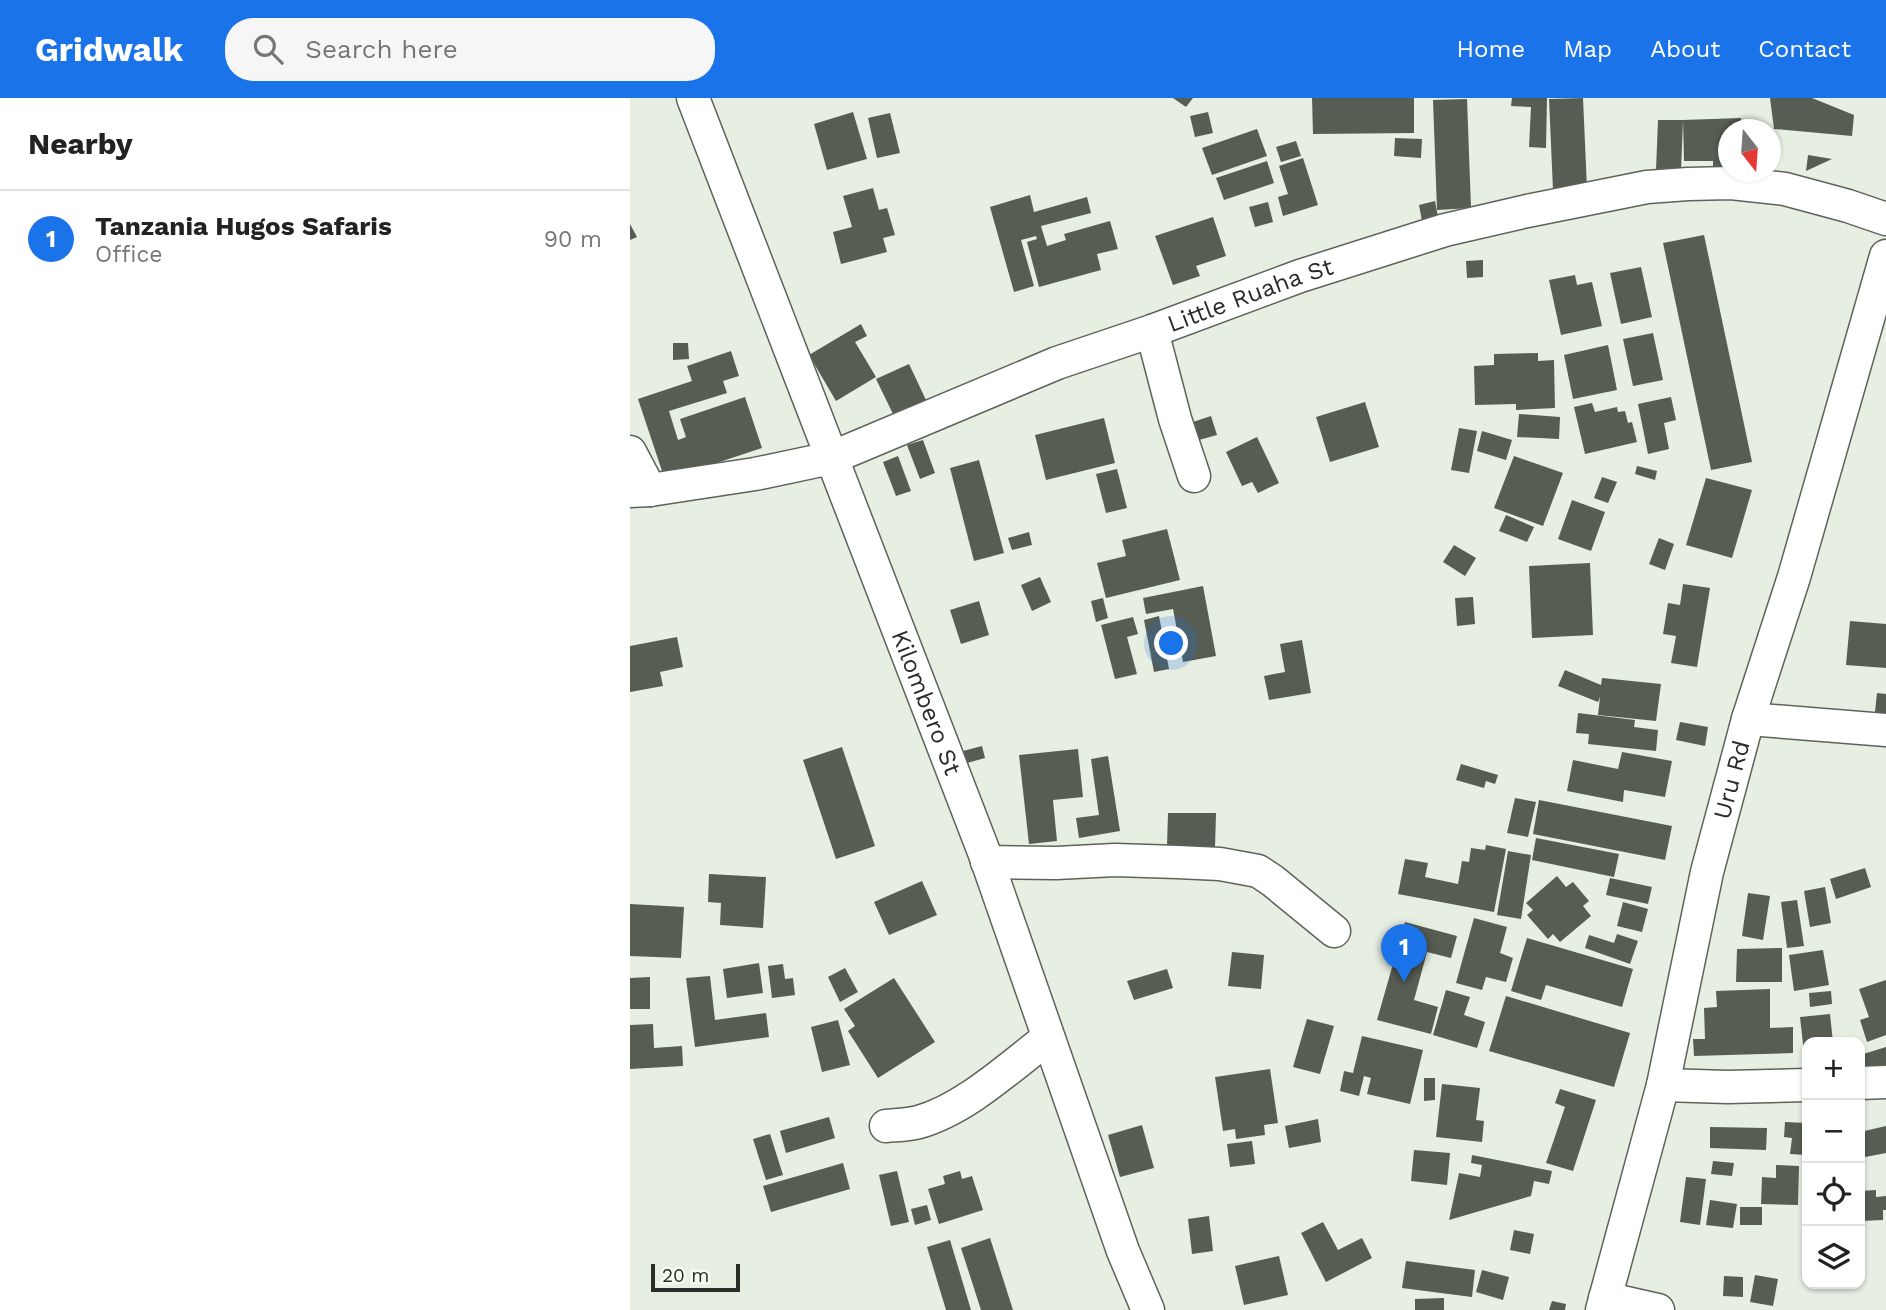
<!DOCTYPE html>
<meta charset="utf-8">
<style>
:root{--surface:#fff;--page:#f6f6f6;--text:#222;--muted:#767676;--line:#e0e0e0;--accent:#1a73e8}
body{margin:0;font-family:"Work Sans",sans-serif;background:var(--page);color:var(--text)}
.controls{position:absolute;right:21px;bottom:21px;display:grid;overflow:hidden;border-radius:14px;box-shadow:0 2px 5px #0004}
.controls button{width:63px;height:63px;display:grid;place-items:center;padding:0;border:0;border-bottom:2px solid var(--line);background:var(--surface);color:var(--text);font:35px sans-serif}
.compass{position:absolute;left:1088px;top:21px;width:63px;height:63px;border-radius:50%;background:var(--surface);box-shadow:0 2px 5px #0004;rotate:163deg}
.scale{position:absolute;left:21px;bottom:18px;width:89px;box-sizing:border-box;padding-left:7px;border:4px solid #292c28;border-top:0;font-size:19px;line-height:24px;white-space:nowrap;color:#292c28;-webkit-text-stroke:5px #f4fbef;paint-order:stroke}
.you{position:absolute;left:542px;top:546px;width:24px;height:24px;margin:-18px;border:5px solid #fff;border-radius:50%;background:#1a73e8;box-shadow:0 0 0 10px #1a73e833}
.badge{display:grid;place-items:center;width:46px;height:46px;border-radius:50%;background:var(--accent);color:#fff;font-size:23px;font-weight:700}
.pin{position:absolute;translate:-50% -58px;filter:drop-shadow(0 2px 4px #0008)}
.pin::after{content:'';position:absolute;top:37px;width:24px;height:21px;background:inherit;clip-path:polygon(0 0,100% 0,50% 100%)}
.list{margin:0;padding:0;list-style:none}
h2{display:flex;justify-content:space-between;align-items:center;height:91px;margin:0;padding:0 28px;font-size:30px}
h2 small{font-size:23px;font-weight:400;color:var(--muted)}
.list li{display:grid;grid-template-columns:46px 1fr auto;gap:21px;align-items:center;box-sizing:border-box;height:98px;padding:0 28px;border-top:2px solid var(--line)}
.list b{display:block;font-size:26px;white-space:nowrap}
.list p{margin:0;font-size:23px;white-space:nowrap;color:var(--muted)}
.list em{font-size:23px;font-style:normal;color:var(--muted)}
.icon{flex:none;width:38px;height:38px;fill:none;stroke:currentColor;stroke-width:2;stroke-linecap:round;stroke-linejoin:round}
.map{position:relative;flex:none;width:1256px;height:1212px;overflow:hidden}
header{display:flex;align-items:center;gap:42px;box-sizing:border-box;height:98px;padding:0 35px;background:var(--accent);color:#fff}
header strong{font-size:33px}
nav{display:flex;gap:38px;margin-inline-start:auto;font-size:24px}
.search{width:490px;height:63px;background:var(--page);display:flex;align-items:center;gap:18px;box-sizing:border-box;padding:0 24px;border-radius:28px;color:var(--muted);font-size:26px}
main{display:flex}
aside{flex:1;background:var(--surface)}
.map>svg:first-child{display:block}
.building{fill:#575d53}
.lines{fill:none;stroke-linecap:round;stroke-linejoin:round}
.minor-casing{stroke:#5e6359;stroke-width:35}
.minor{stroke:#fff;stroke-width:32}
.labels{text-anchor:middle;stroke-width:7;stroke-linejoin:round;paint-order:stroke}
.street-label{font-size:24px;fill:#292c28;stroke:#f4fbef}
</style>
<header>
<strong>Gridwalk</strong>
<div class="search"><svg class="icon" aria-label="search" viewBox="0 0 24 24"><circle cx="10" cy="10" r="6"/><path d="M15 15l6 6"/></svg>Search here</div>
<nav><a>Home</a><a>Map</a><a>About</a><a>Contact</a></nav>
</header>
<main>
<aside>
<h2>Nearby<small></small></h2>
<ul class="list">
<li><span class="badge">1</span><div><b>Tanzania Hugos Safaris</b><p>Office</p></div><em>90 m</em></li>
</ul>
</aside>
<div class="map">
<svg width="1256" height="1212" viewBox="0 0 1256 1212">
<rect width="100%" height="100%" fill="#e7eee2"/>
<!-- building -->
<g class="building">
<polygon points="543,0 563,0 556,9"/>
<polygon points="682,0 784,0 784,35 683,36"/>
<polygon points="882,0 917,0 916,50 899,49 901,9 881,8"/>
<polygon points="953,0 957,91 923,92 919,1"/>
<polygon points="1140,0 1182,0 1224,17 1222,38 1144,31"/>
<polygon points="837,1 841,110 807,112 803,2"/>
<polygon points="223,14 237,61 197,72 184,26"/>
<polygon points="578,14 583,35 565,39 560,18"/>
<polygon points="260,15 270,55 247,60 238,20"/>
<polygon points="1111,20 1111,32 1098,32 1098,68 1083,68 1083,63 1054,63 1053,22"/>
<polygon points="1028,22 1053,22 1051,73 1026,72"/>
<polygon points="627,31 637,58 582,77 572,50"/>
<polygon points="765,40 792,41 791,60 764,58"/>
<polygon points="666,43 671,58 651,64 646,49"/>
<polygon points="1178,57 1202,61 1176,73"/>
<polygon points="673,60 688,107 653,118 648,99 658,96 649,68"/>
<polygon points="637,63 644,85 594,102 586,80"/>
<polygon points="243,90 249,112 257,110 265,137 253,140 257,154 211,166 203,134 222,129 213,98"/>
<polygon points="400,97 404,114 457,99 461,115 411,128 417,148 436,142 434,136 480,123 488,151 467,156 471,172 409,189 397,144 407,141 406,138 391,142 404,188 384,194 360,109"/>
<polygon points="805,103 808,119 792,123 789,107"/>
<polygon points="638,104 643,124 625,129 619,109"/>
<polygon points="583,119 596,158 566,168 570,178 543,187 525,138"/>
<polygon points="0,126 7,139 0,142"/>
<polygon points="1074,137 1122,364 1081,372 1033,145"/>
<polygon points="853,162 853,179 837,180 836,163"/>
<polygon points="1011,169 1022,219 991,226 980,175"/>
<polygon points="945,177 947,187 962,184 972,228 931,237 919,182"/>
<polygon points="231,226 237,238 225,244 246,279 206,303 179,257"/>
<polygon points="1023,235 1033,282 1003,288 993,241"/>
<polygon points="43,245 58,245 59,261 43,262"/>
<polygon points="978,247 987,292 943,301 934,257"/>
<polygon points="101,253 109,278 93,283 97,295 39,313 48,342 56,339 50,321 115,299 132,350 35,382 8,301 62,283 57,268"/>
<polygon points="908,255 908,263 924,262 925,310 886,312 886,306 845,307 844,268 864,267 864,256"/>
<polygon points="279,266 296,302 264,318 246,281"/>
<polygon points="1041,299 1046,322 1034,325 1039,351 1018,356 1008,306"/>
<polygon points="735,304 749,349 700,364 686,319"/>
<polygon points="962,305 965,314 987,309 988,314 995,313 998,325 1002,324 1007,344 955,356 944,309"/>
<polygon points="889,316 930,319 929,341 887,339"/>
<polygon points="581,318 587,337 569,342 563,324"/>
<polygon points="474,320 485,365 416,382 405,337"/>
<polygon points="829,330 847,333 839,375 821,372"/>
<polygon points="852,333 882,342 876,362 847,353"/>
<polygon points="627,339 649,385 628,395 622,384 612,388 596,354"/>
<polygon points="293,342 305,375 290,381 277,347"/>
<polygon points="268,358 281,393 266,398 253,364"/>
<polygon points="884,358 933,375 913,428 864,410"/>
<polygon points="349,362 374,455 344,463 320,370"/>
<polygon points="1007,368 1027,373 1025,382 1005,376"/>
<polygon points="487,371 497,410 476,415 466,376"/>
<polygon points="972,379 987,384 978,405 964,400"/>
<polygon points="1076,380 1122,392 1102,460 1056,447"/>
<polygon points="942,402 975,414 961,453 928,441"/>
<polygon points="876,417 904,429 897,444 869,433"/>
<polygon points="537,431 550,482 476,500 467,465 496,458 492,442"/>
<polygon points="399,434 402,447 382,452 378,440"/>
<polygon points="1029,440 1044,446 1035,472 1019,466"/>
<polygon points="824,447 846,460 835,478 813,464"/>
<polygon points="960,465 963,537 902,540 899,468"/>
<polygon points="410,479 421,504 402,513 391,487"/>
<polygon points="1053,486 1080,490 1067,569 1041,565 1046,538 1033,536 1038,505 1050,507"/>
<polygon points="573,488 586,558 553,564 543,511 516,516 513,500"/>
<polygon points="843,499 845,526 827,528 825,500"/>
<polygon points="473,500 478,520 466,524 461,503"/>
<polygon points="349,503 359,537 331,546 320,512"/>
<polygon points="529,518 539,571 524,574 514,522"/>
<polygon points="503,519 508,536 497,539 507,576 485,581 471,527"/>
<polygon points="1220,523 1256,526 1256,570 1216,567"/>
<polygon points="47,539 53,569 30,574 33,588 0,594 0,548"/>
<polygon points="672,542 681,595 639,602 634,578 655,574 650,546"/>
<polygon points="935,572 971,587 972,580 1031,586 1026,623 968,617 970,599 968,604 928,588"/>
<polygon points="1247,595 1256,596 1256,624 1244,623"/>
<polygon points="948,615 1005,622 1004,629 1028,632 1026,653 958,646 959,636 946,635"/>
<polygon points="1050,624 1078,629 1075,648 1046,642"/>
<polygon points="352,648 355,660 337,665 333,653"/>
<polygon points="212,649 245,748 206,761 173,662"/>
<polygon points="448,651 453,699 423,702 427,743 399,746 389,657"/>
<polygon points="992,654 1042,663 1035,699 994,692 993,704 937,693 943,662 988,671"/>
<polygon points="478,658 490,733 449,740 446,720 469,717 461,661"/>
<polygon points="831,666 868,677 865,686 856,683 854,690 826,682"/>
<polygon points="885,700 906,704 898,739 877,735"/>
<polygon points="909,702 1042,728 1035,762 903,736"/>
<polygon points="538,715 586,715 585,750 537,749"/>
<polygon points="906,740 989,756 984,779 902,762"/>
<polygon points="856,747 876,751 864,814 768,796 775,761 798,765 795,779 828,786 832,763 839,764 841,750 855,752"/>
<polygon points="878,753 901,757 891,821 867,817"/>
<polygon points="1235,770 1241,789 1206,801 1200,781"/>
<polygon points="79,776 136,779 133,830 90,827 91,805 78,804"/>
<polygon points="927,778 936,789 943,784 959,803 953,808 961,818 930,844 923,836 918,841 897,817 903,812 896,805"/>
<polygon points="980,780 1022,789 1018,806 976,797"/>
<polygon points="292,783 307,817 259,837 244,804"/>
<polygon points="1195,789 1201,825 1180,829 1174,793"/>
<polygon points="1118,795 1140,798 1133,842 1112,838"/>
<polygon points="1167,802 1174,848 1157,850 1151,804"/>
<polygon points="993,804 1018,811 1012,834 987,828"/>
<polygon points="0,806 54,809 51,860 0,858"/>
<polygon points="844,820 877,829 870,855 883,860 876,884 856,879 852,892 826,885"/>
<polygon points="775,824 827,838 821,860 797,854 784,902 808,909 801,936 747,922"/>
<polygon points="987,836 1008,843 1000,866 955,850 959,837 984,845"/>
<polygon points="897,840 1003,871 992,909 916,887 911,902 881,893"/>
<polygon points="1152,850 1152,884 1106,884 1107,851"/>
<polygon points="1193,852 1199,887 1164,893 1159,857"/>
<polygon points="602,854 634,857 631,891 598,888"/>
<polygon points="129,865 133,895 97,900 93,871"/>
<polygon points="153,866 155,881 163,880 165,897 142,900 138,868"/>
<polygon points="215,870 228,894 210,904 198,879"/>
<polygon points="537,871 543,890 504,902 497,883"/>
<polygon points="80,878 85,922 136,915 139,939 65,949 56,880"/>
<polygon points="20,879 20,911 0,911 0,880"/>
<polygon points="264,880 305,944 248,980 218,933 225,928 214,911"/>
<polygon points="1256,882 1256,937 1237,944 1230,922 1239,919 1229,891"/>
<polygon points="1140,891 1140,930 1163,929 1163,955 1064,958 1063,941 1075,941 1074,910 1087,909 1086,893"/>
<polygon points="816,892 840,899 834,917 855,924 847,950 803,937"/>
<polygon points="1201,893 1202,906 1180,909 1179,895"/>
<polygon points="876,898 1000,935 984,989 859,953"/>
<polygon points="1200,916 1203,944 1177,944 1177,963 1175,964 1170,919"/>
<polygon points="677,921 704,928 690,976 663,969"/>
<polygon points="208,922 220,967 192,974 181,929"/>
<polygon points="23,926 24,950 52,948 53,968 0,971 0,927"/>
<polygon points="732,938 793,952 780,1006 737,996 741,980 734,978 729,998 710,993 714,973 723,975"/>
<polygon points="1256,949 1256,968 1236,975 1230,957"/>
<polygon points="640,971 648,1025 634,1027 635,1037 606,1041 605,1031 593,1033 585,979"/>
<polygon points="794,980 805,980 805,1002 794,1003"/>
<polygon points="812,986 850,990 846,1022 854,1023 852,1044 806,1039"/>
<polygon points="930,991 966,1002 943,1073 916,1065 935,1009 925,1005"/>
<polygon points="199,1019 205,1040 156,1055 150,1033"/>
<polygon points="688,1021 691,1044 659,1050 655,1028"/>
<polygon points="1155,1024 1177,1025 1177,1057 1160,1056 1162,1040 1154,1039"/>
<polygon points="512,1027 524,1070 490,1079 478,1037"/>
<polygon points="1256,1028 1256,1055 1230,1060 1230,1034"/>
<polygon points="1080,1029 1137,1030 1136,1052 1080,1050"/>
<polygon points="140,1036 153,1077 136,1082 123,1041"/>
<polygon points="622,1043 625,1066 600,1069 597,1046"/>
<polygon points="784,1052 820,1055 817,1087 781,1083"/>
<polygon points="842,1057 922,1073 919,1086 904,1083 901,1098 819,1122 829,1075 850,1079 852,1067 841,1065"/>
<polygon points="1083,1063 1104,1065 1102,1078 1081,1076"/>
<polygon points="213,1065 220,1091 141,1114 133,1088"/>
<polygon points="1146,1067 1169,1068 1168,1107 1131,1106 1132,1079 1146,1080"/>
<polygon points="267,1073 279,1124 261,1128 249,1077"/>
<polygon points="330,1073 332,1081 342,1078 353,1112 309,1126 298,1091 315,1086 313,1078"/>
<polygon points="1056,1079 1076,1081 1070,1127 1050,1124"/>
<polygon points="1246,1092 1246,1099 1256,1098 1256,1112 1253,1112 1253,1122 1230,1123 1230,1093"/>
<polygon points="1080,1102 1107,1106 1103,1130 1076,1127"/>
<polygon points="297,1107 301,1122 285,1127 281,1111"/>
<rect x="1110" y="1109" width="22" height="18"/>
<polygon points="579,1118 583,1153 562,1156 558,1121"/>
<polygon points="693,1124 708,1152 732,1140 742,1160 696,1184 671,1135"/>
<polygon points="884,1132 904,1136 900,1156 880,1152"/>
<polygon points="360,1140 383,1212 351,1212 331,1150"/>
<polygon points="320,1142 341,1212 316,1212 297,1149"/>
<polygon points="649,1158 658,1197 614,1207 605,1168"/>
<polygon points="776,1163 845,1172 842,1199 772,1190"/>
<polygon points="852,1172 879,1179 873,1202 846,1194"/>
<polygon points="1125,1177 1148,1181 1143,1208 1120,1204"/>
<polygon points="1094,1178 1113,1179 1113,1199 1093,1198"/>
<polygon points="814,1200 814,1212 785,1212 785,1201"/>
<polygon points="922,1203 936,1206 935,1212 919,1212"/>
</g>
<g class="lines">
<defs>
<g id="minor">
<path id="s1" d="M63,0L354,754L493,1153L518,1212"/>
<polyline points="522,233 545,321 564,378"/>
<polyline points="0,354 20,392"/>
<path id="s2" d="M0,393L20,392L125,376L201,360L427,265L522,233L670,178L815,132L897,113L1017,89L1058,86L1101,85L1155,91L1218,108L1256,121"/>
<polyline points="1118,621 1256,632"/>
<polyline points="357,764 426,765 485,762 547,764 590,766 628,773 643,783 704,833"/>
<polyline points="1230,985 1256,984"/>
<polyline points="1033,987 1098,989 1177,987"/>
<path d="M256,1028C266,1027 278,1027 289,1024C335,1011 380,969 418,940"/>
<polyline points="975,1200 1028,1212"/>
<path id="s3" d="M972,1212L1033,987L1077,774L1118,621L1164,479L1256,158"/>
</g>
</defs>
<!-- minor casing -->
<use href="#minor" class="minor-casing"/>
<!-- minor -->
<use href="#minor" class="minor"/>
</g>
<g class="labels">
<!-- street labels -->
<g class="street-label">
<text dy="8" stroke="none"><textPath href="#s2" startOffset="654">Little Ruaha St</textPath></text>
<text dy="8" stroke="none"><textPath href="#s1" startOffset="648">Kilombero St</textPath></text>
<text dy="8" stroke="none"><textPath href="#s3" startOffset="546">Uru Rd</textPath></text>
</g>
</g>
</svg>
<div class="controls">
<button>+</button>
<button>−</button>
<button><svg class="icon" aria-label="locate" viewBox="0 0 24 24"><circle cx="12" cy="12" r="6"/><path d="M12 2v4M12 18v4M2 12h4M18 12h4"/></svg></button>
<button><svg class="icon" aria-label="layers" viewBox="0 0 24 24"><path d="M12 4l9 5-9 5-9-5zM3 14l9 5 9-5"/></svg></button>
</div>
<svg class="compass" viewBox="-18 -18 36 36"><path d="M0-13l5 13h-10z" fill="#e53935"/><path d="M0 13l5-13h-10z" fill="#767676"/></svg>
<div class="scale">20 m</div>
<div class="you"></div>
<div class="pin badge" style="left:774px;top:884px">1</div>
</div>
</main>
